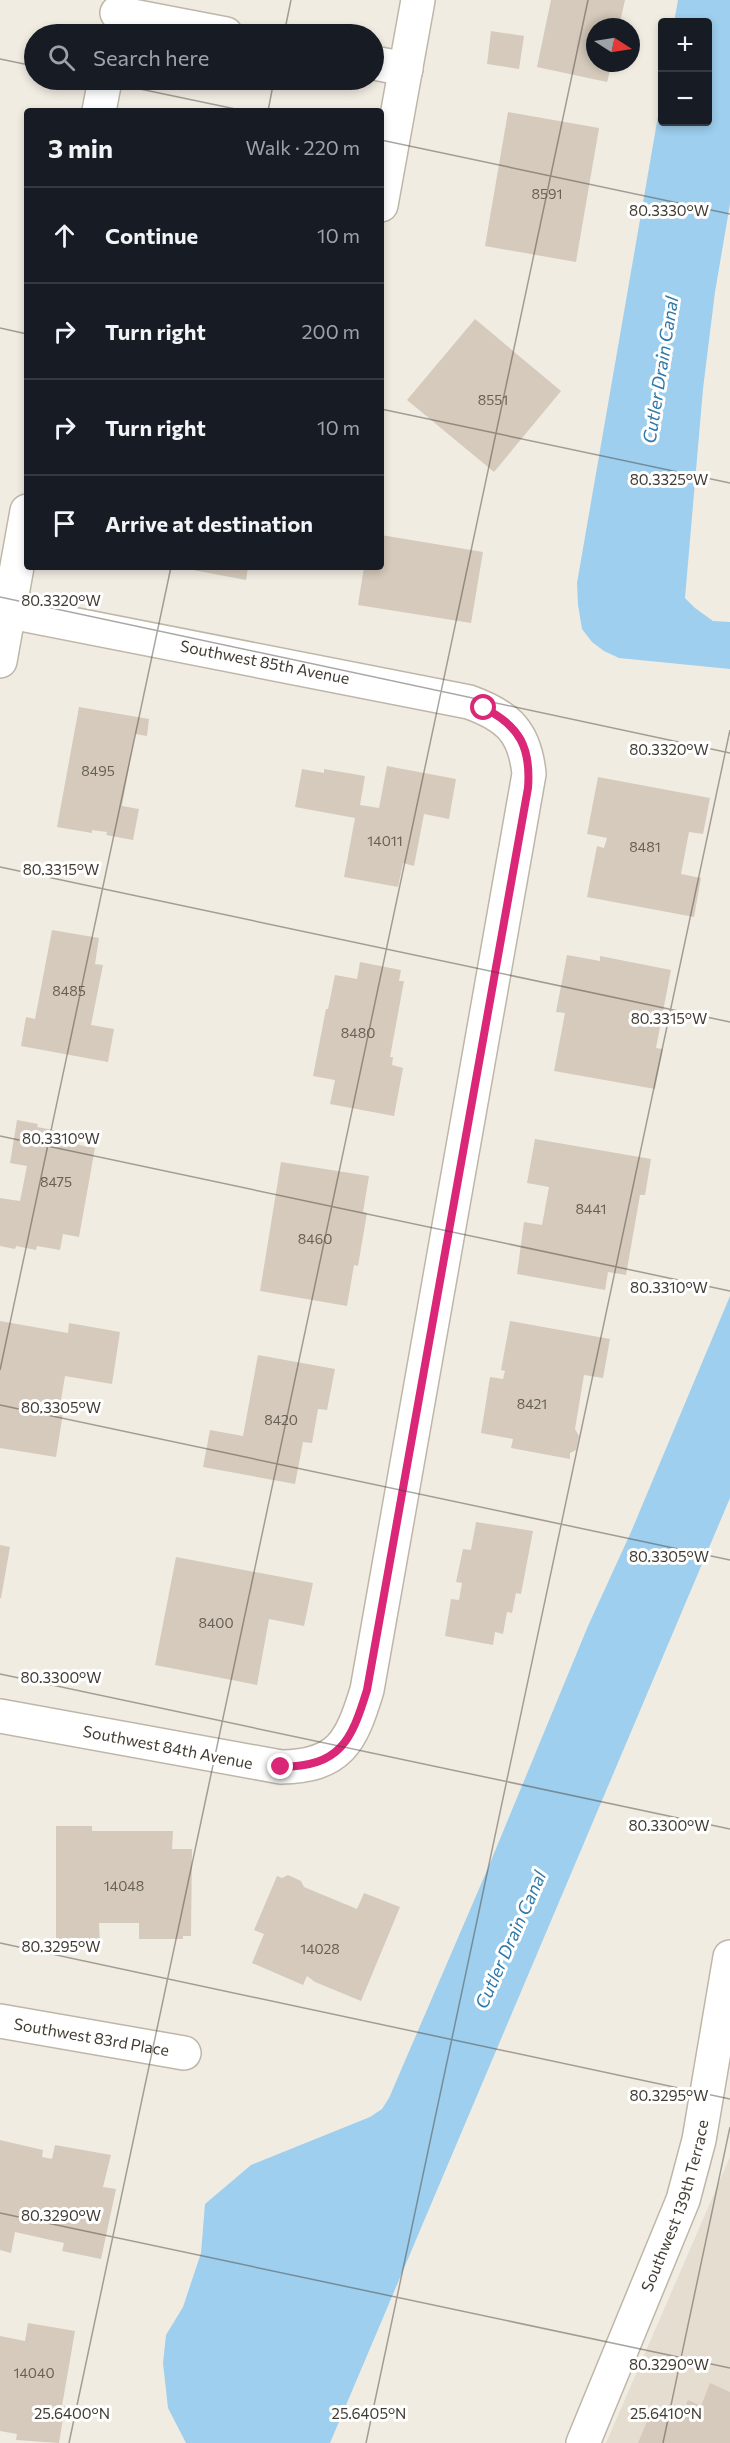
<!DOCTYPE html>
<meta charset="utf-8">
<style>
:root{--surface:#171b24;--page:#242831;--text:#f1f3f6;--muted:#9ea1a6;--line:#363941}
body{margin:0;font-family:Commissioner,sans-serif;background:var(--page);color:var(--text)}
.controls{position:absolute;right:18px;top:18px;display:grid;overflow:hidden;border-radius:6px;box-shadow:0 3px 9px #0003}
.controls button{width:54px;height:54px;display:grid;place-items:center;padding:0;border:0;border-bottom:2px solid var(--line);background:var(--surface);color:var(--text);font:30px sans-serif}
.compass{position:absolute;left:586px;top:18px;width:54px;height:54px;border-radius:50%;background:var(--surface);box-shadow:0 3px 9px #0003;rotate:102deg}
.stop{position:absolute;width:18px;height:18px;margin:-14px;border:4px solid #db2777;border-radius:50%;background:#fff}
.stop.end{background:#db2777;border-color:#fff;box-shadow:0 2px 6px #0008}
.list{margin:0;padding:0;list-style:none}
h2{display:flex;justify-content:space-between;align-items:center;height:78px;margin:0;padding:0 24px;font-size:26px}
h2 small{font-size:20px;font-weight:400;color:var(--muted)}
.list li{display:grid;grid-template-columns:39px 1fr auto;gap:18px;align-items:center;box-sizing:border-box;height:96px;padding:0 24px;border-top:2px solid var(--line)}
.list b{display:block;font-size:22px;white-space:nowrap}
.list em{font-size:20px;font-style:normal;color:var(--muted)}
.icon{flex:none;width:33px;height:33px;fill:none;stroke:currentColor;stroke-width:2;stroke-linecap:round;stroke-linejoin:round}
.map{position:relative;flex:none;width:730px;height:2443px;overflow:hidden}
.search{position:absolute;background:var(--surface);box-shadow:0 3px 9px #0003;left:24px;top:24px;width:360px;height:66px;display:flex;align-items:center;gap:15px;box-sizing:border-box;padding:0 21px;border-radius:33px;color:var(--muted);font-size:22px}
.panel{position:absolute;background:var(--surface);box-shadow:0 3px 9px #0003;left:24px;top:108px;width:360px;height:462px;border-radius:6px}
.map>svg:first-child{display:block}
.residential{fill:#e5ded0}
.water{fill:#9ecfee}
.building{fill:#d5cabb}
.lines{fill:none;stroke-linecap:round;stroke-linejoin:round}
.street-casing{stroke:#bfb6a8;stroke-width:36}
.street{stroke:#fff;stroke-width:33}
.route{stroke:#db2777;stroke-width:8}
.ticks{fill:none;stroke:#423c33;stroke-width:1.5;stroke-opacity:0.45}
.labels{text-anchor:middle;stroke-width:6;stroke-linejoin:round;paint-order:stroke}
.number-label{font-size:14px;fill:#676055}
.street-label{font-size:16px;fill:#423c33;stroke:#fff}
.water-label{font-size:18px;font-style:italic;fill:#2f79aa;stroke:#fff}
.ticks-label{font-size:15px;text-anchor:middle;fill:#423c33;stroke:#fff;stroke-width:6;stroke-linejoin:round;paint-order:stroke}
</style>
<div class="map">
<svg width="730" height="2443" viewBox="0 0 730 2443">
<rect width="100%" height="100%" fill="#f1ece2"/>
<!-- residential -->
<polygon class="residential" points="730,2157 730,2443 606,2443"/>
<!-- water -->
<g class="water">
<polygon points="678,0 730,0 730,204 715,292 703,389 685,598 695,608 713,621 730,622 730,669 619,658 604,651 592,642 582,629 578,605 577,583 662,93 662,122 708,122 708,22 674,22"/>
<polygon points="730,1296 730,1498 330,2443 186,2443 168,2408 163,2363 166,2335 183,2307 201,2253 205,2204 251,2165 370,2117 382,2109 389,2098 488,1868 588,1626 631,1532"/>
</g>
<!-- building -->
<g class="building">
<polygon points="551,0 625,0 619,27 595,27 595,63 612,63 607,82 537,67"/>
<polygon points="491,31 524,36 519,69 487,64"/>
<polygon points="508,112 599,128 576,262 485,246"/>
<polygon points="475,319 561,391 494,472 407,400"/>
<polygon points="381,535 483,552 471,623 358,605 364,567 381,567"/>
<polygon points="177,567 248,567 246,580"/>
<polygon points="79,707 149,719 147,736 135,734 122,806 139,809 133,840 106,835 107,832 92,830 92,833 57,827"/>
<polygon points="387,766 456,779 449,819 424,814 414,866 403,863 398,887 344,877 355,818 295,807 302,769 324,773 324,769 365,776 360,805 379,808"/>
<polygon points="598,777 710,798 703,834 689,832 681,874 701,878 694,917 587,897 597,846 604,848 607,838 587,834"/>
<polygon points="52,930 99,938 95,964 103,965 91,1025 114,1029 108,1062 21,1046 26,1017 35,1019"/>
<polygon points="567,955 600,961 600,956 671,970 656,1048 663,1049 655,1089 554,1071 565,1013 556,1012"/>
<polygon points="360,962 401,970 399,981 404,981 390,1057 393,1057 392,1065 403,1068 394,1116 330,1104 335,1080 313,1076 326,1009 328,1009 335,975 357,979"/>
<polygon points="17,1120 38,1124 37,1127 80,1135 79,1145 95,1148 79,1237 63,1234 60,1250 37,1246 36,1250 16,1246 15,1249 0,1246 0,1198 20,1201 27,1166 10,1163"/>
<polygon points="535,1139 651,1159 645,1195 640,1195 626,1275 608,1272 605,1290 517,1274 524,1222 542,1225 549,1187 527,1183"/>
<polygon points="281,1162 369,1176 363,1212 367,1213 358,1266 354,1265 347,1306 260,1291"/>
<polygon points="0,1321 68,1333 69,1323 120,1332 112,1384 65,1376 59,1412 63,1413 56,1457 0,1448"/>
<polygon points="510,1321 610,1339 603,1378 584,1375 575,1429 579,1436 576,1450 570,1453 570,1459 511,1448 513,1439 481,1433 490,1377 503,1379 505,1371 501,1370"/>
<polygon points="258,1355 335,1369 327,1410 318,1409 312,1443 303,1442 295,1484 203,1467 210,1430 243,1436"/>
<polygon points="476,1522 533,1531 521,1594 516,1593 512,1613 507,1612 503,1634 495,1632 493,1645 445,1636 451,1599 459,1600 462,1583 456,1582 463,1549 471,1550"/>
<polygon points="0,1545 10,1547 1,1598 0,1598"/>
<polygon points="176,1557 313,1583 304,1626 269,1619 257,1685 155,1665"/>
<polygon points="56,1826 92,1826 92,1831 173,1831 172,1849 192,1849 191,1936 183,1936 183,1939 139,1939 139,1923 99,1923 100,1944 93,1944 93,1947 63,1947 63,1944 56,1943"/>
<polygon points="288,1875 301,1881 304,1887 357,1909 364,1893 400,1907 361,2001 315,1982 307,1976 303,1985 252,1963 264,1934 254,1930 277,1876 282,1878"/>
<polygon points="0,2140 43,2150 42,2157 52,2159 55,2145 111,2155 103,2187 116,2189 101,2259 62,2251 64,2243 15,2232 11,2253 0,2250"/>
<polygon points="28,2323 75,2331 62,2406 65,2406 59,2443 16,2440 17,2434 0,2431 0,2336 25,2341"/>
<polygon points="710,2383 730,2392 730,2443 638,2443 654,2405 681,2417 688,2400 701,2406"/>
</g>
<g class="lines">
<defs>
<g id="street">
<polyline points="117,13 226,34"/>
<polyline points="374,63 406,69"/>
<polyline points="99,111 105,80"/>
<polyline points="381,205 418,0"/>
<path id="s1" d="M0,610L469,702C508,716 525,732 529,774L367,1690C351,1742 340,1766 281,1767L0,1716"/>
<polyline points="0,661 27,511"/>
<path id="s2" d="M0,2021L184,2053"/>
<path id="s3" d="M583,2443L683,2200L699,2140L730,1957"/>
</g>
</defs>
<!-- street casing -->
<use href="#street" class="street-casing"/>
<!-- street -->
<use href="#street" class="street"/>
</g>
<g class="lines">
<!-- route -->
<path class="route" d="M281,1767C340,1766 351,1742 367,1690L528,788C531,748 520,726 484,708"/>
</g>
<!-- ticks -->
<path class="ticks" d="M284,34L291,0M0,59L34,66M97,80L245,111M268,111L274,80M381,140L730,214M0,328L27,334M381,409L730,483M0,597L730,753M0,867L730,1022M0,1136L730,1291M0,1370L171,567M0,1405L730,1560M0,1674L730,1829M0,1943L730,2099M0,2213L730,2368M69,2443L588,0M366,2443L730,730M663,2443L730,2127"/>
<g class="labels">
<!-- number labels -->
<g class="number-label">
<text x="547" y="199">8591</text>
<text x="493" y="405">8551</text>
<text x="98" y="776">8495</text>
<text x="385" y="846">14011</text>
<text x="645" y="852">8481</text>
<text x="69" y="996">8485</text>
<text x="358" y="1038">8480</text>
<text x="56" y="1187">8475</text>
<text x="591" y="1214">8441</text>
<text x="315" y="1244">8460</text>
<text x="532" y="1409">8421</text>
<text x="281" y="1425">8420</text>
<text x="216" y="1628">8400</text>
<text x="124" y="1891">14048</text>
<text x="320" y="1954">14028</text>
<text x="34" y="2378">14040</text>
</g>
<!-- street labels -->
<g class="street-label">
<text dy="6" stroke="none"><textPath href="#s1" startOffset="270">Southwest 85th Avenue</textPath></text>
<text transform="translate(168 1747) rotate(11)" y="6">Southwest 84th Avenue</text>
<text dy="6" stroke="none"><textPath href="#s2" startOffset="93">Southwest 83rd Place</textPath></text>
<text dy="6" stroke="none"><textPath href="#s3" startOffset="255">Southwest 139th Terrace</textPath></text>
</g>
<!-- water labels -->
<g class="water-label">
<text transform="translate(661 370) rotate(-81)" y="6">Cutler Drain Canal</text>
<text transform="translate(511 1940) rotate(-66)" y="6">Cutler Drain Canal</text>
</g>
</g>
<g class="ticks-label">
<text x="669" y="216">80.3330°W</text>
<text x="669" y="485">80.3325°W</text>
<text x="61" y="606">80.3320°W</text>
<text x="669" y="755">80.3320°W</text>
<text x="61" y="875">80.3315°W</text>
<text x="669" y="1024">80.3315°W</text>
<text x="61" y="1144">80.3310°W</text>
<text x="669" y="1293">80.3310°W</text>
<text x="61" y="1413">80.3305°W</text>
<text x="669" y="1562">80.3305°W</text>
<text x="61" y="1683">80.3300°W</text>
<text x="669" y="1831">80.3300°W</text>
<text x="61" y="1952">80.3295°W</text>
<text x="669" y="2101">80.3295°W</text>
<text x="61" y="2221">80.3290°W</text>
<text x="669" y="2370">80.3290°W</text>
<text x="72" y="2419">25.6400°N</text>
<text x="369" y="2419">25.6405°N</text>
<text x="666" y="2419">25.6410°N</text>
</g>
</svg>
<div class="controls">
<button>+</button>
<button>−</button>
</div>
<svg class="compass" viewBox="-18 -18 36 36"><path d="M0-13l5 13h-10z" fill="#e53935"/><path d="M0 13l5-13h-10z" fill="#9ea1a6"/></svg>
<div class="stop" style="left:484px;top:708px"></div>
<div class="stop end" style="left:281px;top:1767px"></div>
<div class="search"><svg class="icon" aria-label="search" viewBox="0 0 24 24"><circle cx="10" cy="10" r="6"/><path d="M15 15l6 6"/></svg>Search here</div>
<section class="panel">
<h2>3 min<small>Walk · 220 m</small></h2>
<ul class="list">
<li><svg class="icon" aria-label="ahead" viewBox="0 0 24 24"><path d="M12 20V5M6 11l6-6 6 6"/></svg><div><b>Continue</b></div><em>10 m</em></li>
<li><svg class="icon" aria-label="right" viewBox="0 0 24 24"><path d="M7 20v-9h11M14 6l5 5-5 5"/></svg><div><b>Turn right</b></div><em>200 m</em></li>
<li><svg class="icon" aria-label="right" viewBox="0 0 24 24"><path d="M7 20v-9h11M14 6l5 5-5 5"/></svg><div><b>Turn right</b></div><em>10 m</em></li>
<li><svg class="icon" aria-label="arrive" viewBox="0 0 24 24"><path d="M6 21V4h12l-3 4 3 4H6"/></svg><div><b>Arrive at destination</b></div></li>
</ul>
</section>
</div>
